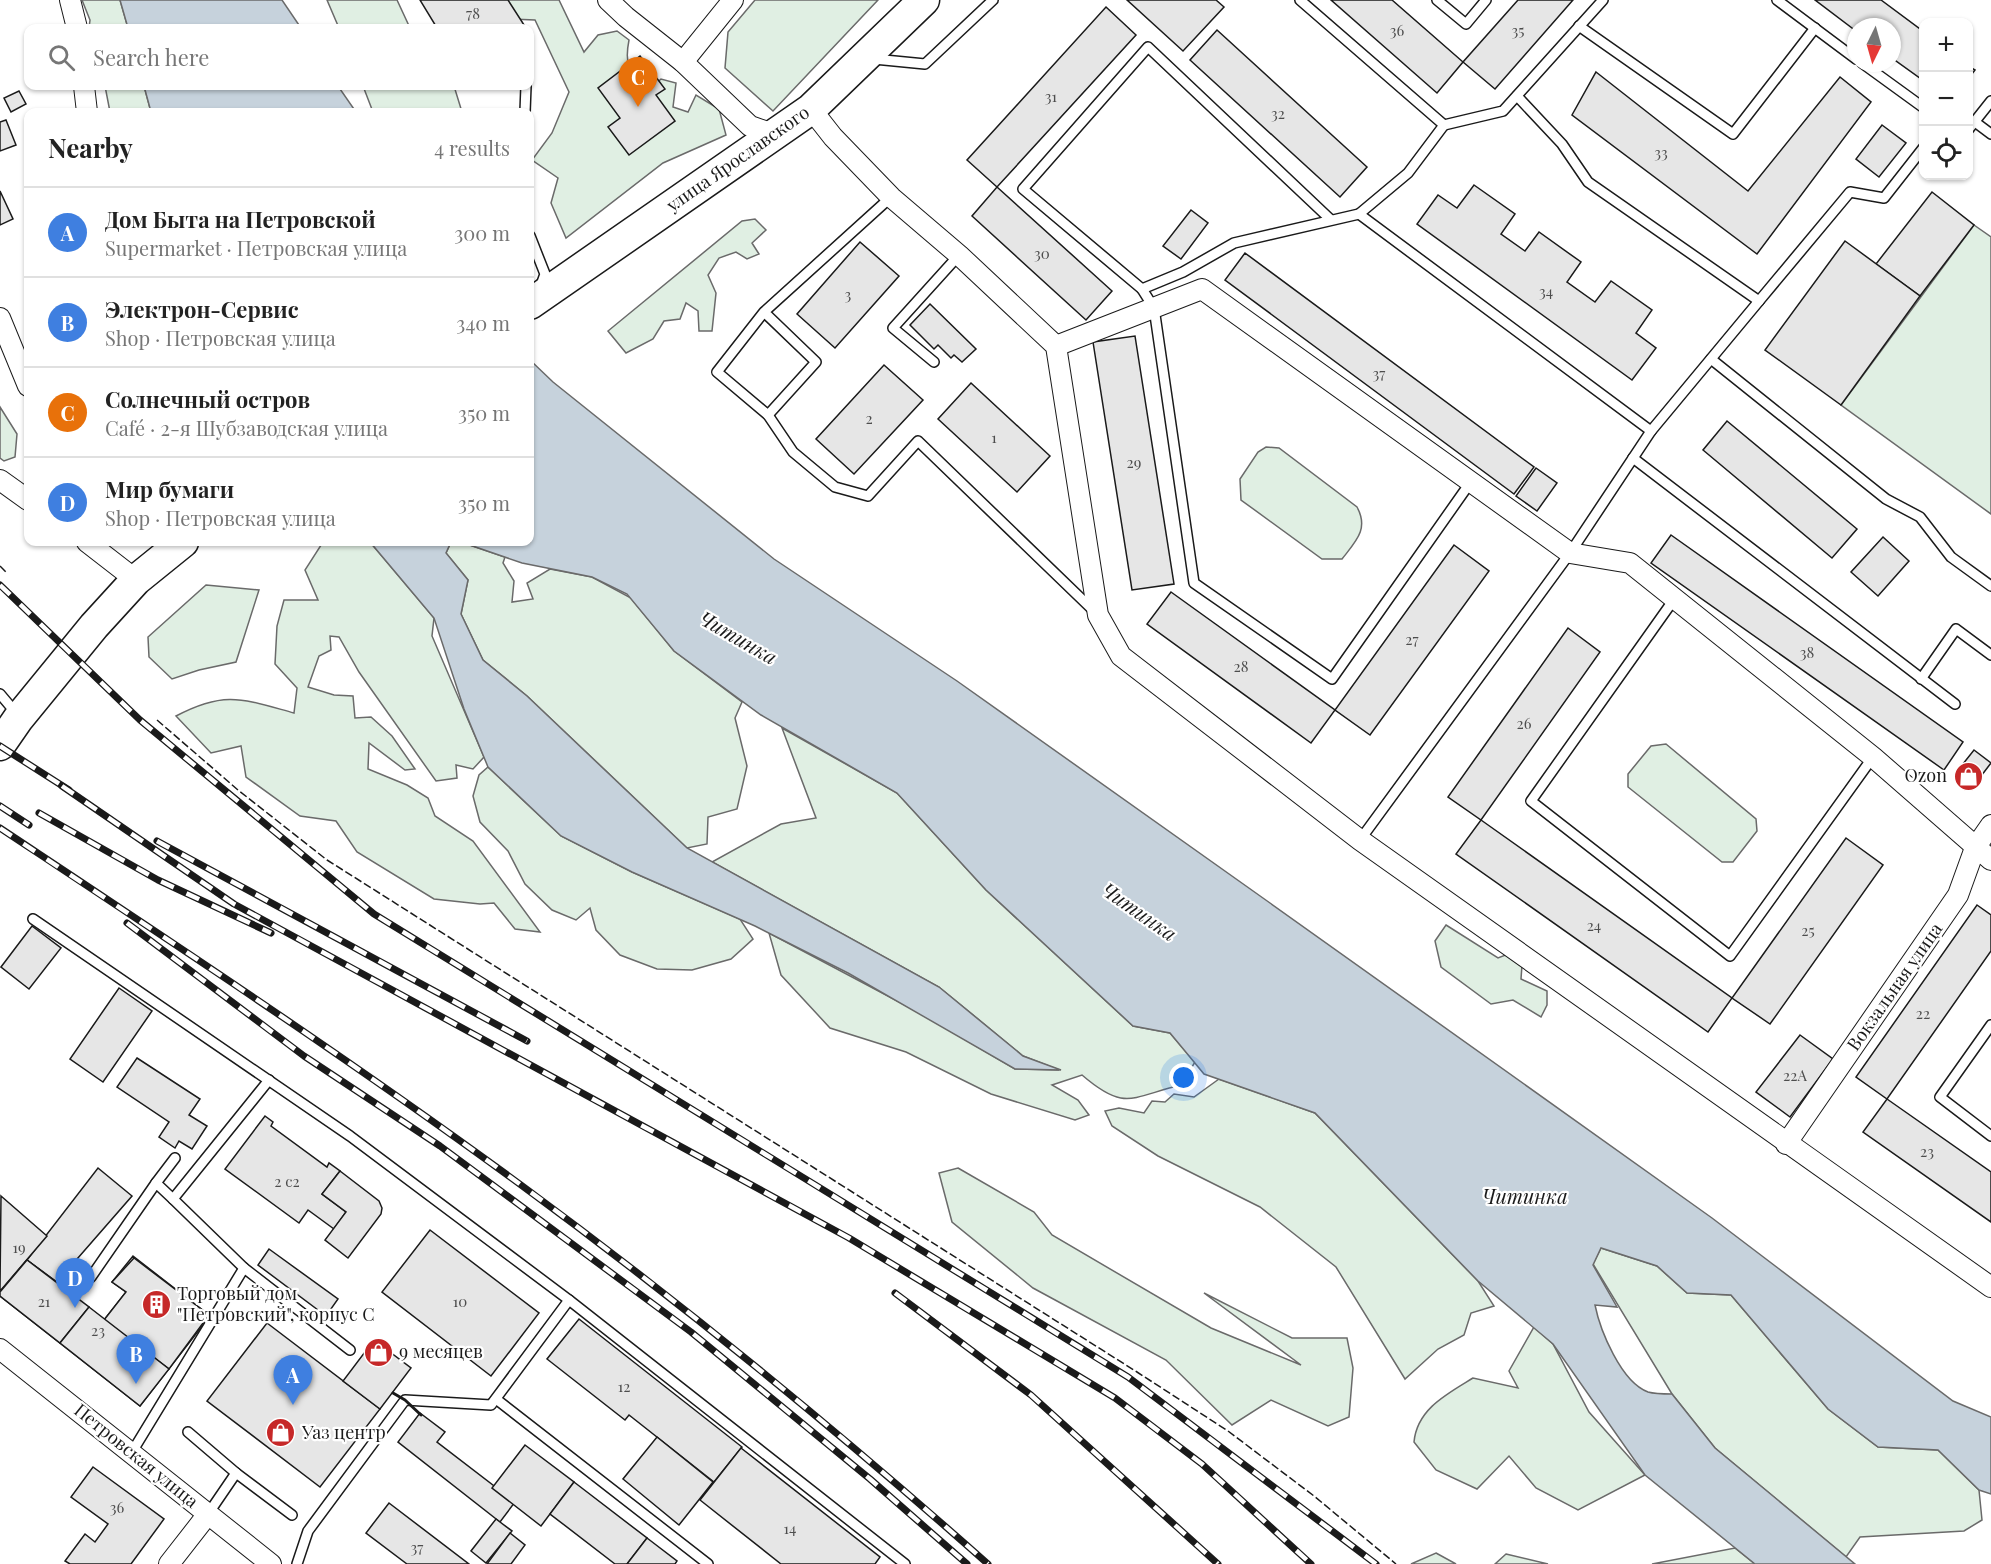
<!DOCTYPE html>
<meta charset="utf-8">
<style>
:root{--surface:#fff;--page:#f2f2f2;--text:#222;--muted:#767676;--line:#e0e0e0;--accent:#c62828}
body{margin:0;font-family:"Playfair Display",serif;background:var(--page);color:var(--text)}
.controls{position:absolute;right:18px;top:18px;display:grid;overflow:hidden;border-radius:12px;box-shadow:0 2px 4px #0004}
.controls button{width:54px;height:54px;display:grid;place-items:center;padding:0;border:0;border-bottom:2px solid var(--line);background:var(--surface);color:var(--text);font:30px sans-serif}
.compass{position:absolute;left:1847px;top:18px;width:54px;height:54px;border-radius:50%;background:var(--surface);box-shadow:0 2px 4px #0004;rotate:185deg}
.you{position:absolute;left:1184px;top:1078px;width:21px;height:21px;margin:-15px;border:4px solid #fff;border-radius:50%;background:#1a73e8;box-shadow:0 0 0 9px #1a73e833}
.badge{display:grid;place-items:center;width:39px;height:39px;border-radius:50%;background:var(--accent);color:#fff;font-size:20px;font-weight:700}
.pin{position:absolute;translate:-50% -50px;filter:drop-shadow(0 2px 3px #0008)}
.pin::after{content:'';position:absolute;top:32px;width:21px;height:18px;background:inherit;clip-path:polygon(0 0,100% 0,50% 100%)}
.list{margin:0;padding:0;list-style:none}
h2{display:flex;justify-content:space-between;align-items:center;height:78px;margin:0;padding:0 24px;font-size:26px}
h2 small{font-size:20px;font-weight:400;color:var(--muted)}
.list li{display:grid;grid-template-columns:39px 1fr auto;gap:18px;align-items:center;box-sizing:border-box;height:90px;padding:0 24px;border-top:2px solid var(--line)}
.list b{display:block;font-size:22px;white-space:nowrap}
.list p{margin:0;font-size:20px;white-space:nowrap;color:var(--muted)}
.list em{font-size:20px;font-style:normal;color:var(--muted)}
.icon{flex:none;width:33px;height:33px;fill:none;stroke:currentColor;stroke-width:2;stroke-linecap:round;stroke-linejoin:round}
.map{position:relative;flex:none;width:1991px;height:1564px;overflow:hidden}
.search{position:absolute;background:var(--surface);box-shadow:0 2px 4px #0004;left:24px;top:24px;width:510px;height:66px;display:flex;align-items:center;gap:15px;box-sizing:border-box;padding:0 21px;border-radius:12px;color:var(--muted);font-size:22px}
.panel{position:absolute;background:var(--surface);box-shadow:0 2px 4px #0004;left:24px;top:108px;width:510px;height:438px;border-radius:12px}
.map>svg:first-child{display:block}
.green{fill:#e0efe3;stroke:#6a6a6a;stroke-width:1.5}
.water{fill:#c6d2dc;stroke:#6a6a6a;stroke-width:1.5}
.building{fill:#e6e6e6;stroke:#1a1a1a;stroke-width:1.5}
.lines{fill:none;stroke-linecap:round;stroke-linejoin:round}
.lane-casing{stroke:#1a1a1a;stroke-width:12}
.street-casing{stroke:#1a1a1a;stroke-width:22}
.primary-casing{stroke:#1a1a1a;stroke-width:33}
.lane{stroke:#fff;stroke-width:9}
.street{stroke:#fff;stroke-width:20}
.primary{stroke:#fff;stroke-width:30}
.rail-casing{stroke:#1a1a1a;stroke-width:7}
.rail{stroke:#fff;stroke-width:4.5;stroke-dasharray:14;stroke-linecap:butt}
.fence{stroke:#1a1a1a;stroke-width:1.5;stroke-dasharray:8 3;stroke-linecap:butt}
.wall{stroke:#1a1a1a;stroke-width:3}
.labels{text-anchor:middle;stroke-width:4.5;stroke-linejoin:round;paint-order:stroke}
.number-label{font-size:15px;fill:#4d4d4d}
.street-label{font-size:18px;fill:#1a1a1a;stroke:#fff}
.poi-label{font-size:18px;fill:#1a1a1a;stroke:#fff;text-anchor:start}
.water-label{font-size:20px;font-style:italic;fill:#1a1a1a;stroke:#fff}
</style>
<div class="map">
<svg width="1991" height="1564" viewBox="0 0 1991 1564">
<rect width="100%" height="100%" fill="#fff"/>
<!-- green -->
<g class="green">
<polygon points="82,0 120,0 128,28 89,28 90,20"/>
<polygon points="327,0 397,0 410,28 339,28"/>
<path d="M499,0H559L584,52L598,35L617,31L629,40C624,65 629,75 649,90L661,79L676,83L673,107L688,112L696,95L719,109L726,135L663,163L566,238L551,203L558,178L532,160L552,133L569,92L535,20L511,19Z"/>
<polygon points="755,0 878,0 773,111 725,68 728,32"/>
<polygon points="105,86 144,86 151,112 110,112"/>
<polygon points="363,86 454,86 462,112 373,112"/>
<polygon points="755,219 766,230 752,243 759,254 747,259 736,252 719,258 708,275 716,293 712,331 699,331 698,311 686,303 680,319 664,321 653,339 626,353 608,331 742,221"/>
<polygon points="1974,225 1991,237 1991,514 1841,405"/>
<polygon points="0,407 17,434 15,457 4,461 0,458"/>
<path d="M1266,447L1279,448L1357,507C1369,529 1356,541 1342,559H1322L1241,500L1240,479L1258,452Z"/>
<path d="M323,542H370L434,618L432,636L484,757L473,769L456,765L457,778L436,781L359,672L339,637L330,636L331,650L319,656L308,687L334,695L353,696L355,718L371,717L392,736L415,769L405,770L369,743L368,769L407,785L428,798L435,816L473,841L540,932L515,929L494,903L480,904L434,899L357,852L336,821L300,816L246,777L241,746L211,753L176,716C225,690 243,699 294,713L297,688L275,664L277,626L284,600H318L305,570Z"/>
<polygon points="451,542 461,542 505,557 503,563 514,581 512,602 533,599 527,583 550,569 592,577 631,598 674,651 742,702 735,718 747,766 737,809 708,817 707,844 687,848 527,696 483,660 461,614 468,580 446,553"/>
<polygon points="206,585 259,590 236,662 199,670 172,679 149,657 148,637"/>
<path d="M782,728L897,793L986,890L1133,1026L1170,1033L1195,1062L1181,1085C1131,1097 1125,1112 1082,1075L1052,1085L1078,1100L1089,1115L1075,1120L991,1094L906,1052L830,1028L781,975L769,933L920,1013L1015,1069L1059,1070L1023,1056L939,987L712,862L781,824L816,818Z"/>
<polygon points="1666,744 1756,819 1757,831 1733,862 1722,862 1628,787 1628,774 1651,746"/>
<polygon points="488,767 561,836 632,872 740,919 753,939 731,959 692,970 657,969 620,955 596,930 590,908 576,920 552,910 525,884 508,851 480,822 473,796 479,775"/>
<polygon points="1446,925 1498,958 1508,954 1522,965 1521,979 1547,991 1547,1005 1541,1017 1513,1000 1491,1004 1441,967 1435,941"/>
<polygon points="1219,1079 1315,1113 1478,1281 1494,1306 1471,1313 1464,1335 1438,1349 1405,1379 1336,1267 1260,1207 1158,1156 1112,1126 1105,1111 1119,1108 1144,1113 1152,1101 1165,1102 1174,1094 1194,1097"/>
<polygon points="958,1168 1034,1212 1052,1235 1211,1328 1301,1365 1204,1293 1292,1338 1347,1338 1353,1368 1349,1417 1328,1426 1271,1400 1232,1425 1166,1360 1033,1288 952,1222 939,1173"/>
<polygon points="1601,1248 1657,1266 1687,1293 1731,1295 1828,1409 1878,1447 1938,1450 1979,1490 1982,1520 1964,1531 1860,1537 1846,1557 1715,1448 1672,1394 1593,1264"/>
<path d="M1534,1327L1553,1344L1589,1412L1645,1475L1578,1510L1536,1488L1509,1456L1477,1489L1436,1470L1414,1442C1417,1409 1447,1394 1473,1378L1518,1388L1509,1371Z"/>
<polygon points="1735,1548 1755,1564 1652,1564"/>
<polygon points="1436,1553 1456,1564 1411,1564"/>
<polygon points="1506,1554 1548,1564 1495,1564"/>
</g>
<!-- water -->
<g class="water">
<polygon points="120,0 282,0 301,28 128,28"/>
<polygon points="144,86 338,86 356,112 151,112"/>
<path d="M530,360L553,382L774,559L957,681L1270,903L1712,1218L1953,1401L1991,1417V1494L1979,1490L1938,1450L1878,1447L1828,1409L1731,1295L1687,1293L1657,1266L1601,1248L1593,1265L1617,1307L1595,1305C1600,1330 1621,1382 1648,1392C1655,1394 1664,1394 1672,1394L1715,1448L1855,1564H1755L1645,1475L1553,1344L1478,1281L1315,1113L1204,1074L1170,1033L1133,1026L986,890L897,793L761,715L674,651L627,594L592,577L522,563L461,542H530Z"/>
<polygon points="370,542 451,542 446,553 468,580 461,614 483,660 527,696 687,848 939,987 1023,1056 1061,1070 1015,1069 848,973 755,926 632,872 561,836 488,767 464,709 434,618"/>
</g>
<!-- building -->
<g class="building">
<polygon points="420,0 508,0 526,28 437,28"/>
<polygon points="1127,0 1216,0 1224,7 1183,51"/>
<polygon points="1331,0 1392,0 1463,62 1437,93"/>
<polygon points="1518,0 1573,0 1495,89 1463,62"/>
<polygon points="1815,0 1881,0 1924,32 1924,81 1892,58 1892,27 1856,27 1856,31"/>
<polygon points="1106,7 1136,35 997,187 967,160"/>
<polygon points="1217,30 1367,167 1340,197 1190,60"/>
<polygon points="640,56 665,89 656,95 675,121 629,155 608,127 620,118 598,88"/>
<polygon points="1968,66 1975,70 1968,79"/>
<polygon points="1596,72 1748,191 1840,77 1871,102 1757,254 1572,115"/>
<polygon points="19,91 26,104 11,112 4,98"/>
<polygon points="6,120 16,145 0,151 0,122"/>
<polygon points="1882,125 1906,143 1879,177 1856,159"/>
<polygon points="1474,185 1515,214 1501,234 1525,251 1539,232 1581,262 1567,282 1595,302 1611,281 1652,310 1636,333 1656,348 1632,380 1417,224 1438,195 1457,208"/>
<polygon points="997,187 1112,291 1086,320 972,216"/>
<polygon points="0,191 13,219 0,225"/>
<polygon points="1932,192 1974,225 1920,296 1876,264"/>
<polygon points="1191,210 1208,223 1181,259 1163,246"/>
<polygon points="1845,241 1920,296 1841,405 1765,350"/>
<polygon points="860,242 899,276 835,348 797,314"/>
<polygon points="1245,253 1534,467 1514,494 1225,280"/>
<polygon points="930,304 976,349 962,362 954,355 951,358 938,345 934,349 910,325"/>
<polygon points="1135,336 1174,584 1132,590 1093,342"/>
<polygon points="884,365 923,400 854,474 816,439"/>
<polygon points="971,383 1050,456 1017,492 938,419"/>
<polygon points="1727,421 1857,529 1832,558 1703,450"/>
<polygon points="1536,468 1557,483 1537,511 1516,496"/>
<polygon points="1671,535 1963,742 1944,770 1651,563"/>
<polygon points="1883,537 1909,561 1878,596 1851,572"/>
<polygon points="1454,545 1489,571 1370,735 1335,710"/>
<polygon points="1171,592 1335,710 1311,743 1147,624"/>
<polygon points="1568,628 1600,652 1481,820 1448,797"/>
<polygon points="1974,750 1991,763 1972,788 1955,774"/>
<polygon points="1481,820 1732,998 1708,1032 1456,854"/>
<polygon points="1846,838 1883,865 1770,1024 1732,998"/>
<polygon points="1977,905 1991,915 1991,951 1887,1099 1856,1077"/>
<polygon points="32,926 61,948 29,989 1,967"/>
<polygon points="119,988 152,1011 103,1082 70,1059"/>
<polygon points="1800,1035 1833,1059 1790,1117 1756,1092"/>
<polygon points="137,1058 200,1099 189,1115 207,1126 192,1149 179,1141 175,1148 159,1137 169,1122 117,1087"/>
<polygon points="1887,1099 1991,1172 1991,1222 1863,1132"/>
<polygon points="265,1116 273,1122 271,1126 327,1167 329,1163 340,1171 322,1194 346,1212 334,1229 308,1210 299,1223 225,1169"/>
<polygon points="98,1168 132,1196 57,1282 27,1260"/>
<polygon points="340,1171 379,1201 382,1208 381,1214 348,1258 325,1240 346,1212 322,1194"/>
<polygon points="1,1196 47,1236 1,1290 0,1289"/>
<polygon points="430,1230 539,1313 491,1376 382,1292"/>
<polygon points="269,1249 338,1299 326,1316 258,1265"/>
<polygon points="133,1256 210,1316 140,1406 0,1296 0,1292 27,1260 104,1320 126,1292 112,1282"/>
<polygon points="134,1258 209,1315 169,1369 104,1320 126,1292 112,1282"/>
<polygon points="27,1260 89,1307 60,1343 0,1296 0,1292"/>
<polygon points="89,1307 169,1369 140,1406 60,1343"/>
<polygon points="579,1319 742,1447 714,1482 629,1415 625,1420 547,1359"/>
<polygon points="267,1323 380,1409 320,1487 207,1401"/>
<polygon points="374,1340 411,1368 380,1409 343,1381"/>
<polygon points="420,1413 445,1432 437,1442 515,1502 500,1522 398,1442"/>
<polygon points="657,1437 713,1482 679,1525 623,1479"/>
<polygon points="525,1445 574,1482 541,1526 492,1488"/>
<polygon points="741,1448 880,1557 875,1564 781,1564 700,1500"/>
<polygon points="93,1467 164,1519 131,1564 70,1564 65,1561 85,1534 95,1542 108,1524 71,1497"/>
<polygon points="574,1482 647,1538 627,1564 615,1564 550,1514"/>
<polygon points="389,1503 469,1564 407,1564 366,1533"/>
<polygon points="496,1519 512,1531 486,1563 471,1551"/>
<polygon points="510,1533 525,1545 511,1564 487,1564"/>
<polygon points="647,1538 677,1561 675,1564 627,1564"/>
</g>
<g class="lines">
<defs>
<g id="lane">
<polyline points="1300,0 1444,125 1503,111 1603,0"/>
<polyline points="1437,0 1466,24 1486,0"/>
<polyline points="1777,0 1856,59"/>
<polyline points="1579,26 1733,134 1815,28"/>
<polyline points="874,59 925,64 993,0"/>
<polyline points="1862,63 1924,108"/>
<polyline points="1517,96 1562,144 1588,182 1759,301 1850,192 1884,198 1924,147"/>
<polyline points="525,112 526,86"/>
<polyline points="1975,122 1991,134"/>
<polyline points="1444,125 1408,173 1359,214 1234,243 1183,272 1142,289 1154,308 1194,583 1332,679 1470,483"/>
<polyline points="1968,130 1991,101"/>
<polyline points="1359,214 1651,431 1570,553 1360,840"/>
<polyline points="530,236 545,274 540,288"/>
<polyline points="1142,289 1023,189 1148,47 1330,219"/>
<polyline points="764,312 717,372 768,415 816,362 764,312 891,197"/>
<polyline points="1711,359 1886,499 1920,517 1951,557 1991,586"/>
<polyline points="934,362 893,328 959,255"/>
<polyline points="768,415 793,452 835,487 868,496 918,441 1094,611"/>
<polyline points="1651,431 1759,301"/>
<polyline points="1633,458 1955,704"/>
<polyline points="1675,598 1531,801 1730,956 1873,757"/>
<polyline points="1921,679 1956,629 1991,655"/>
<polyline points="0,694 16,713"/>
<polyline points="33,919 350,1136 569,1300"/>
<polyline points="1991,1025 1940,1097 1991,1136"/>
<polyline points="156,1183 175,1158"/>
<polyline points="244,1268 173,1199 269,1080"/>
<polyline points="91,1277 156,1183 173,1199"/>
<polyline points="496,1399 708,1564"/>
<polyline points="188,1432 236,1473"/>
<polyline points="132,1452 244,1268 350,1350"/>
<polyline points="208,1514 236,1473 292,1515"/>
<polyline points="297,1564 308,1531 405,1400 491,1405 569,1300 905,1564"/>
</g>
<g id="street">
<polyline points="70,0 77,28"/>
<polyline points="608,0 626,17 683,62 750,126 776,135"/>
<polyline points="683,62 733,0"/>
<polyline points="84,86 87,112"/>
<polyline points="811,109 833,137 891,197 959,255 1056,346 1098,615 1121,656 1360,840 1991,1287"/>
<polyline points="0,318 28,386"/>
<polyline points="1056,346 1202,289 1570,553 1630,563 1873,757 1991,860"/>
<polyline points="0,480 28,500"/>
<polyline points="87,542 136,580"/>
<polyline points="1786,1144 1958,895 1975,848 1991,825"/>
<polyline points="0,1349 271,1564"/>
<polyline points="169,1564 208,1514"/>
</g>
<g id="primary">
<polyline points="530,304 811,109 924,0"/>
<polyline points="0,745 18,719 94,626 136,580 183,542"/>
</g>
</defs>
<!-- lane casing -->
<use href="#lane" class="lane-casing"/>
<!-- street casing -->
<use href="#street" class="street-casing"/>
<!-- primary casing -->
<use href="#primary" class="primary-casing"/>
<!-- lane -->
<use href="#lane" class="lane"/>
<!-- street -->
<use href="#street" class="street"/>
<!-- primary -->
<use href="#primary" class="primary"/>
<defs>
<g id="rail">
<polyline points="0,585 140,720 374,914 1128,1377 1376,1564"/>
<polyline points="0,746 69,790"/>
<polyline points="62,786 234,904 849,1238 1115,1398 1202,1464 1311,1564"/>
<polyline points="0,806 29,825"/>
<polyline points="39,813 158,880 271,933"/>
<path d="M0,828C176,945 352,1061 521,1185C683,1304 838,1431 988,1564"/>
<polyline points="157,841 527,1041"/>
<polyline points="127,923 304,1056 440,1146 691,1332 870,1479 967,1564"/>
<polyline points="895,1293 1031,1395 1218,1564"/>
</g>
</defs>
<!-- rail casing -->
<use href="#rail" class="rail-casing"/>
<!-- rail -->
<use href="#rail" class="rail"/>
<!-- fence -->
<g class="fence">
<polyline points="0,566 6,572"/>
<polyline points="157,720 238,790 327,860 1137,1372 1228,1431 1314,1496 1396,1564"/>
</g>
<!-- wall -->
<polyline class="wall" points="393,1393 405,1400 421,1415"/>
</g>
<!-- icons -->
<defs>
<symbol id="shop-disc" viewBox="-11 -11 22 22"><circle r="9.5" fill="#c62828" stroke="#fff"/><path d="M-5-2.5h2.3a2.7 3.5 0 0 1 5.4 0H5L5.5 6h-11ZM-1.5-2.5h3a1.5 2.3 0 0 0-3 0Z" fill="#fff"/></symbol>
<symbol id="building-disc" viewBox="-11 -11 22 22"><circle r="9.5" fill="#c62828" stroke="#fff"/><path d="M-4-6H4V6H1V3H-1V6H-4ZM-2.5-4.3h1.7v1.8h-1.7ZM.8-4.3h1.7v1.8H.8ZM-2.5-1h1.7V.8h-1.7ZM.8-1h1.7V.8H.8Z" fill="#fff"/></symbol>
</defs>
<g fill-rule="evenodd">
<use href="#shop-disc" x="1952" y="760" width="33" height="33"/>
<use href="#building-disc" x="140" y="1288" width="33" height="33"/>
<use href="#shop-disc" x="362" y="1336" width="33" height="33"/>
<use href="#shop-disc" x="264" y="1416" width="33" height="33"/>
</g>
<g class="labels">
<!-- number labels -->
<g class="number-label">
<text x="473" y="19">78</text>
<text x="1397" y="36">36</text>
<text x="1518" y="36">35</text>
<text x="1051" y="102">31</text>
<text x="1278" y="119">32</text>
<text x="1661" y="158">33</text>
<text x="1042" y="259">30</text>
<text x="1546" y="297">34</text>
<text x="848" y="300">3</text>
<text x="1379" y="379">37</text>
<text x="869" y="424">2</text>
<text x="994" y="443">1</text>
<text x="1134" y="468">29</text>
<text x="1412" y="645">27</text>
<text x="1807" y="658">38</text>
<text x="1241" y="672">28</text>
<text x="1524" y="729">26</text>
<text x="1594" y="931">24</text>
<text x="1808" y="936">25</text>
<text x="1923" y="1019">22</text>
<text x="1795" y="1081">22А</text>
<text x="1927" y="1157">23</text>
<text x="287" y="1187">2 с2</text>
<text x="19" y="1253">19</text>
<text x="44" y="1307">21</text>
<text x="460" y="1307">10</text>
<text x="98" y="1336">23</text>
<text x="624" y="1392">12</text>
<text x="117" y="1513">36</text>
<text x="790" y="1534">14</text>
<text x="417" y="1553">37</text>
</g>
<!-- street labels -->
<g class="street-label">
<text transform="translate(738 159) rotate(-35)" y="6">улица Ярославского</text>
<text transform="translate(1895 987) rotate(-55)" y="6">Вокзальная улица</text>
<text transform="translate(136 1456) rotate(39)" y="6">Петровская улица</text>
</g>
<!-- poi labels -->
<g class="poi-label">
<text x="1947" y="782" text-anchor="end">Ozon</text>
<text x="177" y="1300">Торговый дом<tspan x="177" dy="21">"Петровский", корпус С</tspan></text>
<text x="399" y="1358">9 месяцев</text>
<text x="302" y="1439">Уаз центр</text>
</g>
<!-- water labels -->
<g class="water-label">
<text transform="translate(738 638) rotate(30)" y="7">Читинка</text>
<text transform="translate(1139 912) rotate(35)" y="7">Читинка</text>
<text x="1525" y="1204">Читинка</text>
</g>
</g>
</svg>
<div class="controls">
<button>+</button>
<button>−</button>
<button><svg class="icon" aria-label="locate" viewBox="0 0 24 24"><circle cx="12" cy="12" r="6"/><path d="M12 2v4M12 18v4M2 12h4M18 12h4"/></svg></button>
</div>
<svg class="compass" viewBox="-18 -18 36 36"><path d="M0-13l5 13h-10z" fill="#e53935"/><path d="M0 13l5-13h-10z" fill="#767676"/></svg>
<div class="you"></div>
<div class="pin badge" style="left:293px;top:1405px;background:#3f7fe0">A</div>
<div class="pin badge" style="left:136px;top:1384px;background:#3f7fe0">B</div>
<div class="pin badge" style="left:638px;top:107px;background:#e8710a">C</div>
<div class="pin badge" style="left:75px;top:1308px;background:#3f7fe0">D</div>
<div class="search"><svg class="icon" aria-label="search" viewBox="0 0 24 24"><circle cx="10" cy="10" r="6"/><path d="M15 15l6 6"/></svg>Search here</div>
<section class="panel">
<h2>Nearby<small>4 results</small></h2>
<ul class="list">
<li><span class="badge" style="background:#3f7fe0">A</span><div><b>Дом Быта на Петровской</b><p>Supermarket · Петровская улица</p></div><em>300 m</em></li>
<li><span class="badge" style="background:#3f7fe0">B</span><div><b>Электрон-Сервис</b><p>Shop · Петровская улица</p></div><em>340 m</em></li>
<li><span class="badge" style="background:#e8710a">C</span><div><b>Солнечный остров</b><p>Café · 2-я Шубзаводская улица</p></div><em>350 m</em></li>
<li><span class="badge" style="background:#3f7fe0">D</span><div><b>Мир бумаги</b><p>Shop · Петровская улица</p></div><em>350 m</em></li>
</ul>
</section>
</div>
